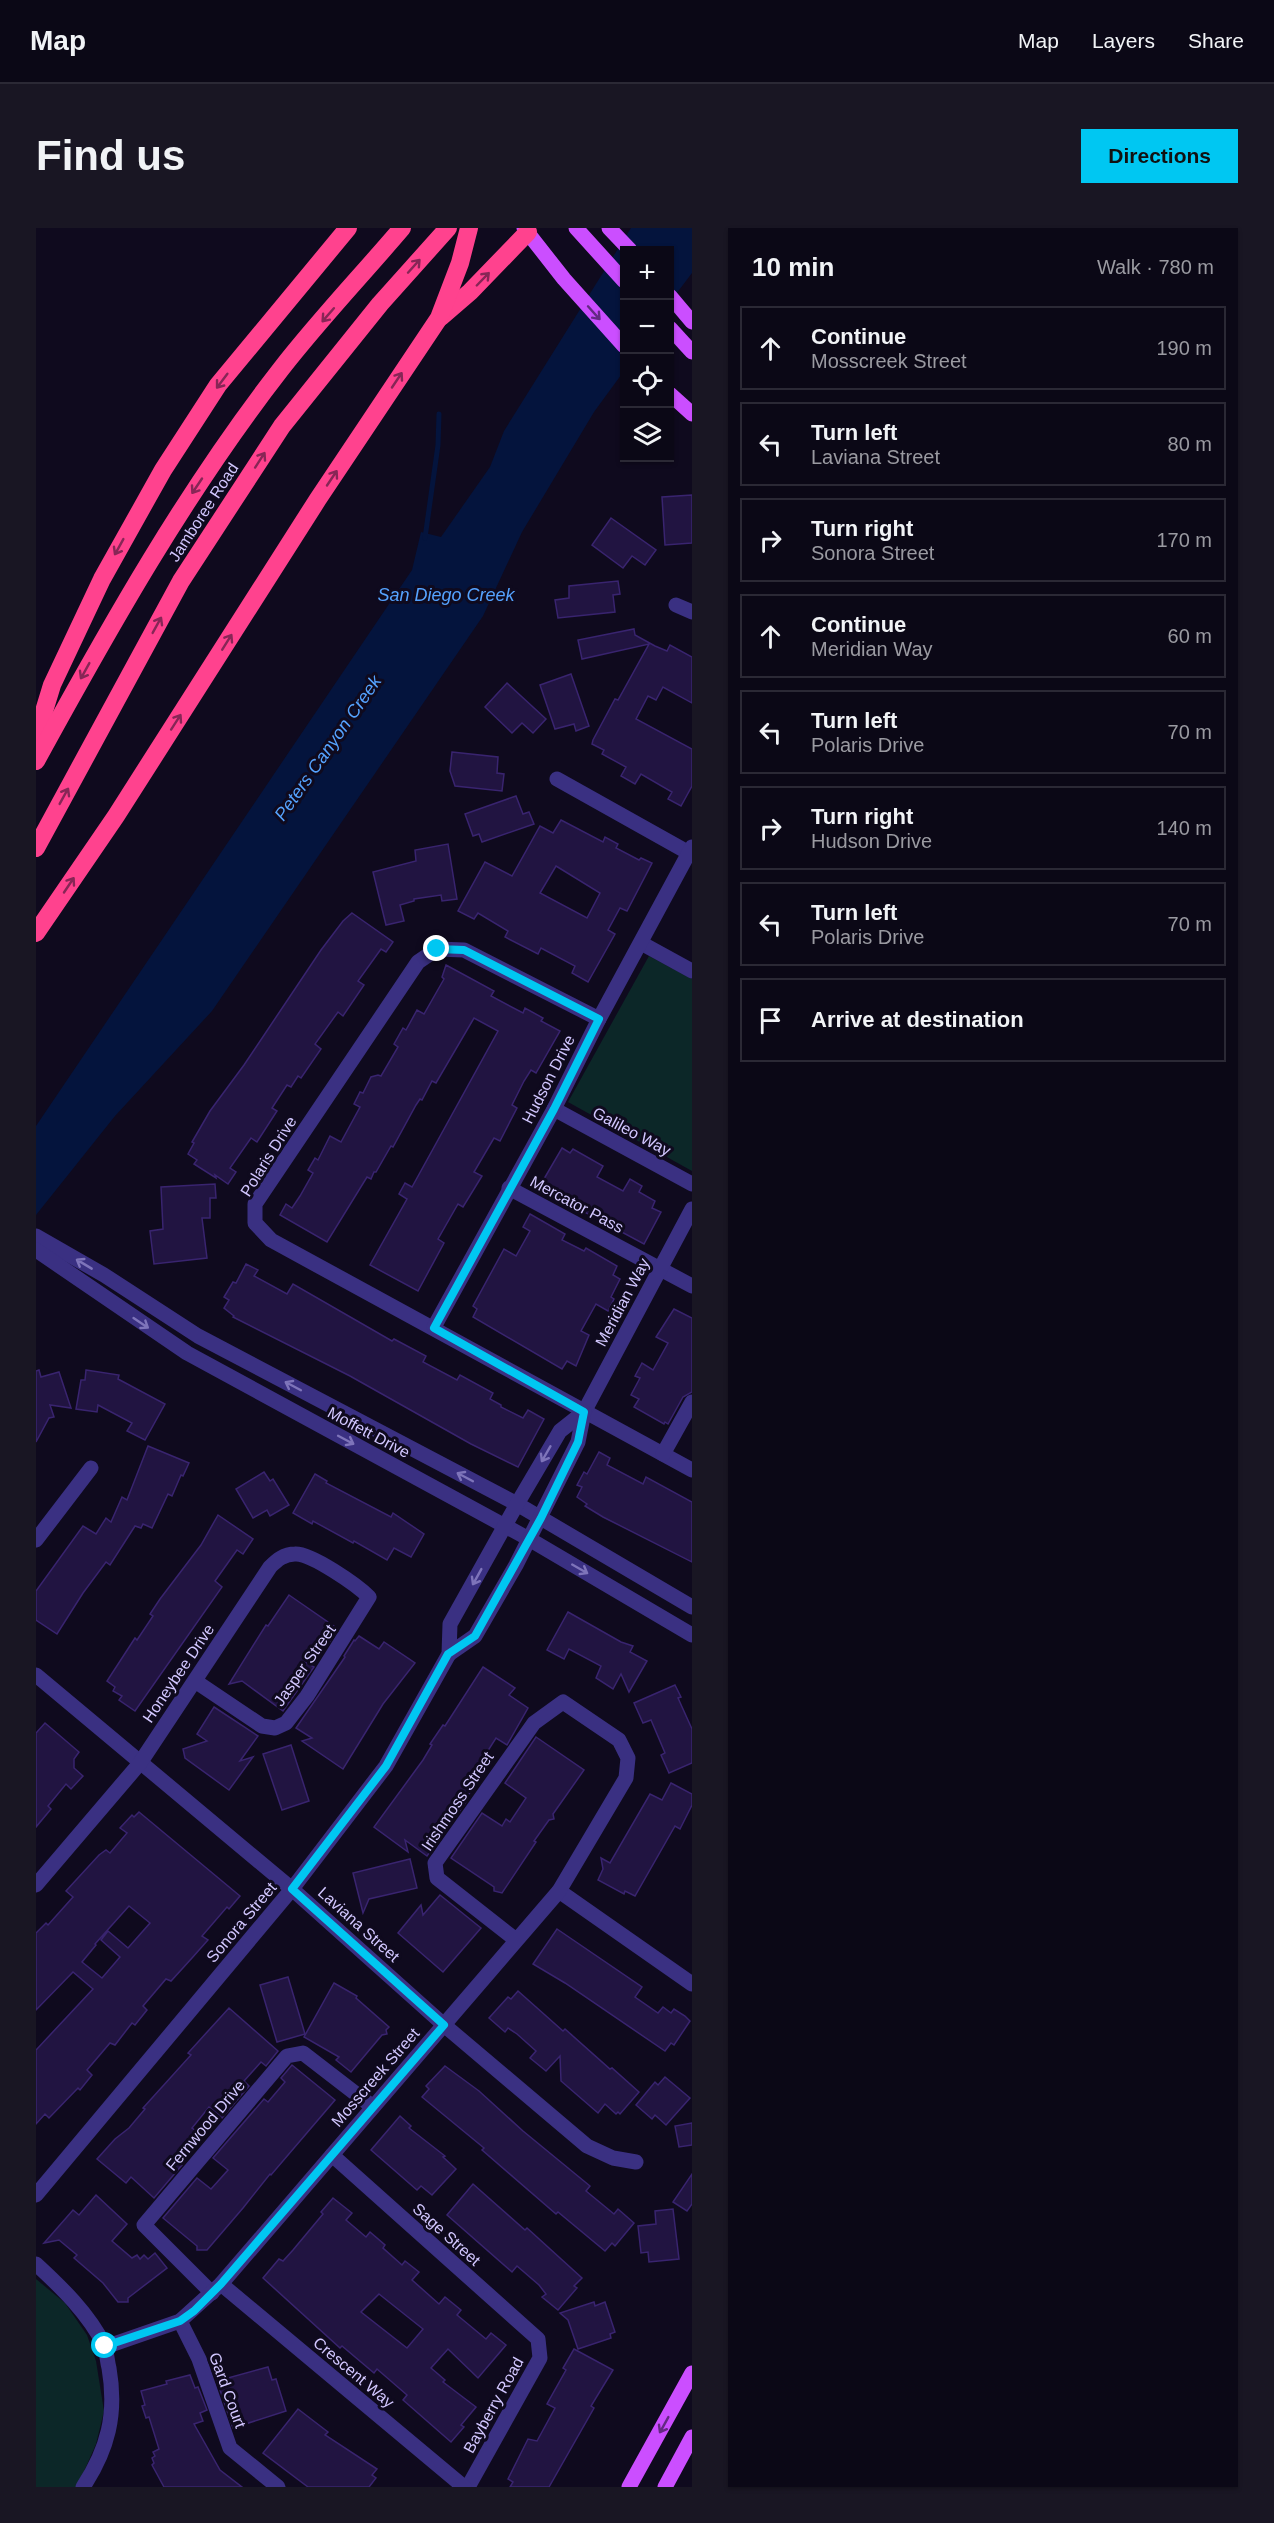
<!DOCTYPE html>
<meta charset="utf-8">
<style>
:root{--surface:#0b0816;--page:#191623;--text:#f1f3f6;--muted:#9a9aa1;--line:#2b2935;--accent:#00c7f2}
body{margin:0;font-family:Arial,sans-serif;background:var(--page);color:var(--text)}
.controls{position:absolute;right:18px;top:18px;display:grid;overflow:hidden;border-radius:0px;box-shadow:0 2px 4px #0004}
.controls button{width:54px;height:54px;display:grid;place-items:center;padding:0;border:0;border-bottom:2px solid var(--line);background:var(--surface);color:var(--text);font:30px sans-serif}
.stop{position:absolute;width:18px;height:18px;margin:-14px;border:4px solid #00c7f2;border-radius:50%;background:#fff}
.stop.end{background:#00c7f2;border-color:#fff;box-shadow:0 2px 6px #0008}
.list{margin:0;padding:0;list-style:none}
h2{display:flex;justify-content:space-between;align-items:center;height:78px;margin:0;padding:0 24px;font-size:26px}
h2 small{font-size:20px;font-weight:400;color:var(--muted)}
.list li{display:grid;grid-template-columns:39px 1fr auto;gap:18px;align-items:center;box-sizing:border-box;height:84px;margin:0 12px 12px;padding:0 12px;border:2px solid var(--line);border-radius:0px}
.list b{display:block;font-size:22px;white-space:nowrap}
.list p{margin:0;font-size:20px;white-space:nowrap;color:var(--muted)}
.list em{font-size:20px;font-style:normal;color:var(--muted)}
.icon{flex:none;width:33px;height:33px;fill:none;stroke:currentColor;stroke-width:2;stroke-linecap:round;stroke-linejoin:round}
.map{position:relative;flex:none;width:656px;height:2259px;overflow:hidden;border-radius:0px}
header{display:flex;align-items:center;gap:36px;box-sizing:border-box;height:84px;padding:0 30px;background:var(--surface);border-bottom:2px solid var(--line)}
header strong{font-size:28px}
nav{display:flex;gap:33px;margin-inline-start:auto;font-size:21px}
.intro{display:flex;align-items:center;justify-content:space-between;box-sizing:border-box;height:144px;padding:0 36px}
h1{margin:0;font-size:42px}
.button{padding:15px 27px;border-radius:0px;background:var(--accent);color:#111;font-size:21px;font-weight:700}
main{display:flex;gap:36px;padding:0 36px}
aside{flex:1;background:var(--surface);border-radius:0px;box-shadow:0 2px 4px #0004}
.map>svg:first-child{display:block}
.green{fill:#0c2728}
.water{fill:#04143d}
.lines{fill:none;stroke-linecap:round;stroke-linejoin:round}
.stream{stroke:#04143d;stroke-width:5}
.building{fill:#211441;stroke:#39246f;stroke-width:1.5;fill-rule:evenodd}
.minor{stroke:#3a3082;stroke-width:15}
.major{stroke:#cb4eff;stroke-width:15}
.highway{stroke:#ff428e;stroke-width:18}
.oneway{stroke:#872656}
.oneway2{stroke:#642983}
.oneway3{stroke:#7e74ba}
.route{stroke:#00c7f2;stroke-width:8}
.labels{text-anchor:middle;stroke-width:6;stroke-linejoin:round;paint-order:stroke}
.street-label{font-size:16px;fill:#d2c7ff;stroke:#0f0a1e}
.water-label{font-size:18px;font-style:italic;fill:#55a3ff;stroke:#0f0a1e}
</style>
<header>
<strong>Map</strong>
<nav><a>Map</a><a>Layers</a><a>Share</a></nav>
</header>
<div class="intro"><h1>Find us</h1><a class="button">Directions</a></div>
<main>
<div class="map">
<svg width="656" height="2259" viewBox="0 0 656 2259">
<rect width="100%" height="100%" fill="#0f0a1e"/>
<!-- green -->
<g class="green">
<polygon points="613,728 656,751 656,943 532,874"/>
<polygon points="0,2051 29,2075 51,2107 60,2133 68,2183 60,2216 41,2259 0,2259"/>
</g>
<!-- water -->
<polygon class="water" points="595,0 656,0 656,45 634,74 634,22 588,22 588,143 558,184 486,304 447,388 176,783 79,888 0,987 0,898 376,342 385,304 405,309 454,239 468,203"/>
<g class="lines">
<!-- stream -->
<polyline class="stream" points="389,310 402,217 403,186"/>
</g>
<!-- building -->
<g class="building">
<polygon points="656,267 656,315 629,317 626,269"/>
<polygon points="575,290 620,322 609,337 596,328 587,340 556,317"/>
<polygon points="582,353 584,366 577,367 579,384 522,390 519,372 533,370 533,358"/>
<polygon points="598,401 599,407 619,418 631,423 634,417 656,429 656,475 627,459 620,472 612,468 600,491 656,521 656,558 645,578 632,571 636,564 605,546 599,556 585,548 590,539 566,526 568,522 556,516 557,512 579,471 582,472 613,416 546,431 542,412"/>
<polygon points="535,446 553,498 540,503 538,496 519,501 504,457"/>
<polygon points="471,455 510,491 497,505 486,495 476,505 449,479"/>
<polygon points="416,524 462,529 461,545 468,546 466,563 419,558 414,543"/>
<polygon points="480,568 487,586 493,584 498,596 446,614 443,606 437,608 429,586"/>
<path d="M525,592L567,614L569,609L582,616L580,620L603,632L605,630L616,635L591,683L584,680L572,702L579,706L552,754L536,745L539,738L505,720L502,726L469,709L472,703L442,685L438,691L422,683L449,634L476,648L504,598L517,605ZM520,638L564,665L551,690L504,665Z"/>
<polygon points="412,616 421,671 406,673 405,667 378,671 378,673 364,677 368,693 350,697 337,644 380,633 379,622"/>
<polygon points="316,685 357,714 350,724 345,721 322,753 328,757 307,788 302,784 279,816 285,821 265,850 262,848 255,859 251,857 236,880 241,883 221,914 215,910 194,940 200,944 192,956 179,947 180,950 158,936 161,932 152,926 158,915 156,914 174,883 208,837 285,722 307,693"/>
<polygon points="410,737 458,763 455,768 487,785 489,780 507,790 505,793 524,803 500,845 495,842 488,853 476,877 481,880 464,913 458,910 438,944 446,948 427,979 422,976 402,1011 408,1015 382,1063 334,1037 371,971 363,966 369,955 376,959 462,803 438,790 400,855 396,853 386,872 384,871 380,877 357,919 355,918 340,944 338,944 335,951 331,949 291,1014 244,987 250,976 256,980 264,968 277,945 272,942 279,930 282,932 294,908 305,914 324,879 318,876 324,864 327,865 335,849 342,847 345,848 362,819 358,816 367,800 370,802 381,782 388,786 408,751 406,749"/>
<polygon points="526,920 534,925 537,921 567,938 561,949 587,963 594,951 606,958 603,964 619,973 616,980 625,984 608,1016 511,964 513,960 505,956"/>
<polygon points="179,956 180,970 174,970 174,990 166,990 171,1030 118,1036 114,1003 127,1001 125,959"/>
<polygon points="494,986 529,1006 526,1012 548,1023 550,1020 581,1038 577,1047 584,1051 575,1069 578,1071 572,1083 560,1076 545,1103 553,1107 540,1138 531,1133 526,1141 437,1089 441,1081 437,1078 468,1021 480,1028 494,1003 487,999"/>
<polygon points="210,1036 222,1042 218,1048 251,1066 257,1056 356,1113 358,1111 390,1128 387,1134 421,1152 424,1147 457,1165 454,1171 465,1177 465,1179 487,1190 492,1182 508,1191 482,1239 435,1216 314,1148 197,1089 198,1088 188,1080 193,1072 188,1069 197,1054 200,1055"/>
<polygon points="638,1081 656,1090 656,1164 647,1169 632,1196 629,1194 628,1196 598,1179 603,1171 595,1167 604,1150 599,1148 606,1135 617,1142 632,1115 620,1109"/>
<polygon points="3,1142 5,1149 23,1144 35,1180 14,1177 18,1189 13,1190 0,1214 0,1143"/>
<polygon points="50,1142 83,1147 82,1151 129,1176 109,1212 91,1203 96,1195 62,1177 61,1184 40,1181 45,1152 49,1152"/>
<polygon points="112,1218 153,1235 147,1248 145,1247 136,1268 132,1266 116,1300 107,1296 105,1300 99,1298 74,1337 70,1334 47,1365 21,1406 0,1392 0,1363 47,1298 60,1306 70,1290 75,1294 86,1269 91,1272"/>
<polygon points="563,1224 574,1230 571,1237 607,1256 610,1249 656,1274 656,1334 567,1289 549,1278 551,1276 541,1269 546,1259 541,1257 548,1244 551,1246"/>
<polygon points="228,1244 234,1253 237,1251 253,1277 234,1288 231,1282 217,1290 200,1261"/>
<polygon points="279,1246 291,1253 290,1255 355,1289 357,1285 388,1306 375,1329 358,1320 351,1332 318,1313 317,1315 277,1293 276,1296 257,1285"/>
<polygon points="182,1287 217,1311 207,1326 201,1322 179,1353 186,1359 99,1483 83,1472 86,1468 77,1463 79,1459 71,1453 99,1410 101,1412 117,1388 114,1386 124,1371 165,1317"/>
<polygon points="253,1367 302,1401 292,1416 284,1411 268,1433 278,1439 247,1483 206,1453 193,1456 230,1397 232,1398"/>
<polygon points="532,1384 585,1414 597,1418 594,1424 611,1433 593,1464 585,1446 577,1461 560,1450 565,1438 533,1421 528,1431 511,1422"/>
<polygon points="323,1408 343,1421 348,1414 379,1435 347,1476 307,1541 266,1513 276,1510 260,1500 309,1429 308,1428 318,1412 319,1413"/>
<polygon points="447,1439 479,1460 473,1467 492,1480 471,1517 460,1510 446,1532 453,1537 428,1573 430,1574 391,1628 369,1612 372,1624 338,1599 387,1532 396,1517 394,1516 407,1497 409,1498"/>
<polygon points="639,1457 645,1469 642,1470 656,1501 656,1535 633,1545 625,1527 629,1525 615,1492 607,1495 598,1475"/>
<polygon points="178,1479 222,1508 204,1533 217,1529 193,1562 149,1530 147,1521 171,1513 161,1506"/>
<polygon points="9,1495 43,1524 38,1531 38,1540 47,1548 35,1561 30,1556 12,1578 15,1581 0,1599 0,1505"/>
<polygon points="500,1509 548,1542 517,1586 518,1591 513,1592 498,1613 500,1614 466,1665 458,1663 458,1659 415,1630 446,1585 466,1598 470,1591 474,1594 490,1570 469,1555"/>
<polygon points="255,1517 273,1573 246,1582 227,1526"/>
<polygon points="635,1555 656,1566 656,1577 644,1601 639,1598 599,1668 589,1663 588,1666 562,1652 567,1641 565,1630 574,1635 614,1566 626,1572"/>
<path d="M103,1584L204,1668L193,1681L191,1679L166,1708L172,1712L156,1730L135,1753L130,1751L107,1778L111,1782L99,1797L96,1795L79,1817L74,1815L51,1842L56,1847L44,1862L42,1860L13,1890L9,1886L0,1896V1822L57,1761L37,1744L0,1782V1705L10,1695L12,1697L37,1669L30,1663L63,1627L70,1622L74,1625L91,1605L84,1600L96,1587L98,1589ZM93,1678L114,1695L92,1720L72,1703L65,1712L84,1729L66,1750L46,1734L60,1717L59,1716Z"/>
<polygon points="374,1631 381,1660 333,1671 327,1685 317,1645"/>
<polygon points="404,1667 445,1700 407,1744 362,1705 385,1677 387,1687"/>
<polygon points="521,1701 606,1759 599,1769 622,1785 627,1779 635,1785 638,1781 649,1788 654,1793 638,1817 635,1815 629,1823 529,1755 497,1736"/>
<polygon points="252,1749 269,1806 241,1814 224,1757"/>
<polygon points="298,1755 321,1768 320,1770 353,1799 350,1802 351,1806 346,1807 315,1844 300,1832 303,1829 268,1809"/>
<polygon points="482,1763 527,1803 529,1801 574,1841 576,1840 603,1864 584,1886 582,1884 580,1886 569,1876 562,1885 525,1853 524,1828 510,1843 494,1830 500,1823 481,1806 472,1800 469,1804 453,1790 472,1769 475,1771"/>
<polygon points="193,1780 242,1823 230,1838 225,1834 208,1853 213,1858 186,1890 173,1879 156,1900 163,1905 140,1932 146,1937 118,1970 95,1949 90,1955 61,1931 79,1911 93,1900 109,1881 107,1880 155,1827 152,1825"/>
<polygon points="256,1837 299,1872 235,1947 234,1946 207,1980 171,2022 161,2022 161,2018 127,1990 161,1950 175,1961 192,1942 177,1930 228,1871 232,1874 249,1854 245,1850"/>
<polygon points="409,1838 443,1863 487,1903 554,1958 550,1963 578,1986 582,1981 598,1995 579,2018 576,2015 569,2023 522,1984 520,1986 446,1922 448,1920 386,1869 393,1861 390,1858"/>
<polygon points="629,1849 654,1870 630,1897 619,1887 616,1891 600,1877 619,1854 622,1857"/>
<polygon points="364,1888 375,1898 373,1900 409,1928 407,1929 420,1941 396,1967 385,1958 381,1962 335,1922"/>
<polygon points="656,1895 656,1917 643,1919 639,1898"/>
<polygon points="656,1946 656,1976 651,1983 637,1974"/>
<polygon points="437,1956 489,2002 491,2000 546,2050 538,2058 541,2060 522,2082 506,2069 510,2066 503,2057 481,2038 476,2044 411,1987"/>
<polygon points="60,1967 91,1996 76,2013 96,2030 101,2027 104,2031 108,2027 112,2031 119,2025 131,2040 92,2070 92,2074 82,2074 67,2055 38,2030 41,2027 23,2012 8,2015 37,1982 43,1987"/>
<path d="M297,1970L316,1985L310,1992L330,2009L334,2004L349,2017L347,2020L366,2037L369,2033L383,2044L376,2052L403,2076L409,2069L425,2082L421,2087L450,2111L455,2105L470,2117L442,2150L412,2121L395,2140L409,2152L407,2154L440,2179L425,2197L428,2199L415,2214L367,2172L371,2167L341,2141L338,2145L306,2118L304,2120L227,2050L243,2031L247,2033L257,2022L287,1986L285,1984ZM343,2066L387,2101L371,2120L325,2084Z"/>
<polygon points="637,1981 643,2031 613,2034 612,2024 605,2025 602,1998 620,1996 619,1983"/>
<polygon points="558,2074 559,2078 569,2074 579,2104 574,2106 575,2110 542,2121 532,2092 524,2085"/>
<polygon points="538,2121 577,2142 555,2178 558,2180 513,2259 474,2259 477,2254 472,2251 492,2211 501,2213 519,2180 511,2176 530,2142 527,2140"/>
<polygon points="232,2139 236,2152 240,2151 250,2183 197,2200 181,2153"/>
<polygon points="154,2147 159,2160 162,2159 171,2182 164,2185 167,2193 158,2196 184,2242 206,2259 128,2259 116,2237 118,2235 116,2230 119,2228 117,2224 123,2221 113,2189 110,2190 106,2178 109,2177 105,2163 131,2156 130,2153"/>
<polygon points="262,2181 292,2204 289,2207 341,2241 336,2247 340,2250 333,2259 272,2259 227,2225"/>
</g>
<g class="lines">
<!-- minor -->
<g class="minor">
<polyline points="640,377 656,384"/>
<polyline points="521,551 653,625"/>
<polyline points="605,715 656,743"/>
<polyline points="563,791 428,722 401,721 382,734 219,976 219,995 235,1012 656,1242"/>
<polyline points="518,881 656,956"/>
<polyline points="473,960 656,1058"/>
<polyline points="0,1008 68,1047 162,1108 481,1276 656,1379"/>
<polyline points="0,1022 151,1125 493,1311 656,1407"/>
<polyline points="398,1099 518,881 563,791 656,619"/>
<polyline points="627,1226 656,1174"/>
<polyline points="0,1312 55,1240"/>
<polyline points="413,1426 439,1408 480,1337 542,1214 548,1184 656,981"/>
<polyline points="0,1447 256,1661 408,1797 551,1918 577,1930 600,1934"/>
<path d="M0,1657L104,1535L234,1339C241,1332 248,1326 259,1326C275,1325 321,1357 333,1369L271,1468L250,1495L239,1500L226,1498L159,1453"/>
<polyline points="523,1663 656,1756"/>
<polyline points="296,1927 502,2111 504,2130 432,2259"/>
<polyline points="0,1967 256,1661 350,1538 413,1426 414,1396 481,1276 524,1203 548,1184"/>
<path d="M0,2036C25,2059 53,2086 68,2117C71,2124 71,2133 73,2140C81,2186 72,2221 47,2259"/>
<polyline points="185,2056 428,2259"/>
<polyline points="176,2065 108,1997 251,1828 267,1825 337,1879"/>
<polyline points="144,2093 163,2131 194,2220 242,2259"/>
<polyline points="69,2119 144,2093 185,2056 523,1663 590,1550 592,1530 583,1512 527,1474 498,1495 399,1635 401,1650 480,1712"/>
</g>
<!-- major -->
<g class="major">
<polyline points="488,0 528,51 588,118"/>
<polyline points="540,0 588,53"/>
<polyline points="573,0 594,22"/>
<polyline points="634,68 656,94"/>
<polyline points="634,100 656,124"/>
<polyline points="634,166 656,186"/>
<polyline points="593,2259 656,2145"/>
<polyline points="629,2259 656,2209"/>
</g>
<!-- highway -->
<g class="highway">
<polyline points="405,89 434,64 492,4"/>
<polyline points="0,509 16,457 66,351 127,242 182,157 312,0"/>
<path d="M0,533C74,398 150,263 245,141C283,92 326,47 366,0"/>
<polyline points="0,620 145,353 246,198 344,76 412,0"/>
<polyline points="0,705 80,588 282,271 403,90 424,35 433,0"/>
</g>
</g>
<!-- one-way arrows -->
<defs><path id="oneway-shaft" d="M-6 0H5M1.5-3L5.5 0L1.5 3" fill="none" stroke-width="1.6" stroke-linecap="round" stroke-linejoin="round" transform="scale(1.5)"/></defs>
<g class="oneway">
<use href="#oneway-shaft" transform="translate(378 38) rotate(-48)"/>
<use href="#oneway-shaft" transform="translate(447 51) rotate(-46)"/>
<use href="#oneway-shaft" transform="translate(292 87) rotate(131)"/>
<use href="#oneway-shaft" transform="translate(361 152) rotate(-56)"/>
<use href="#oneway-shaft" transform="translate(186 153) rotate(127)"/>
<use href="#oneway-shaft" transform="translate(224 232) rotate(-57)"/>
<use href="#oneway-shaft" transform="translate(296 250) rotate(-56)"/>
<use href="#oneway-shaft" transform="translate(161 258) rotate(124)"/>
<use href="#oneway-shaft" transform="translate(83 319) rotate(119)"/>
<use href="#oneway-shaft" transform="translate(121 397) rotate(-61)"/>
<use href="#oneway-shaft" transform="translate(191 414) rotate(-58)"/>
<use href="#oneway-shaft" transform="translate(49 443) rotate(119)"/>
<use href="#oneway-shaft" transform="translate(140 494) rotate(-57)"/>
<use href="#oneway-shaft" transform="translate(28 568) rotate(-61)"/>
<use href="#oneway-shaft" transform="translate(33 657) rotate(-56)"/>
</g>
<g class="oneway2">
<use href="#oneway-shaft" transform="translate(558 85) rotate(48)"/>
<use href="#oneway-shaft" transform="translate(628 2197) rotate(119)"/>
</g>
<g class="oneway3">
<use href="#oneway-shaft" transform="translate(48 1036) rotate(-149)"/>
<use href="#oneway-shaft" transform="translate(105 1095) rotate(34)"/>
<use href="#oneway-shaft" transform="translate(257 1158) rotate(-152)"/>
<use href="#oneway-shaft" transform="translate(310 1212) rotate(28)"/>
<use href="#oneway-shaft" transform="translate(510 1226) rotate(120)"/>
<use href="#oneway-shaft" transform="translate(429 1249) rotate(-152)"/>
<use href="#oneway-shaft" transform="translate(544 1341) rotate(30)"/>
<use href="#oneway-shaft" transform="translate(441 1349) rotate(119)"/>
</g>
<g class="lines">
<!-- route -->
<polyline class="route" points="69,2118 144,2093 158,2083 185,2056 408,1797 256,1661 350,1538 412,1426 439,1408 505,1290 542,1214 548,1184 398,1100 518,881 563,791 428,722 401,721"/>
</g>
<g class="labels">
<!-- street labels -->
<g class="street-label">
<text transform="translate(167 284) rotate(-57)" y="6">Jamboree Road</text>
<text transform="translate(512 851) rotate(-63)" y="6">Hudson Drive</text>
<text transform="translate(596 903) rotate(28)" y="6">Galileo Way</text>
<text transform="translate(232 928) rotate(-58)" y="6">Polaris Drive</text>
<text transform="translate(541 976) rotate(28)" y="6">Mercator Pass</text>
<text transform="translate(586 1074) rotate(-62)" y="6">Meridian Way</text>
<text transform="translate(333 1204) rotate(28)" y="6">Moffett Drive</text>
<text transform="translate(268 1437) rotate(-55)" y="6">Jasper Street</text>
<text transform="translate(142 1445) rotate(-56)" y="6">Honeybee Drive</text>
<text transform="translate(421 1573) rotate(-56)" y="6">Irishmoss Street</text>
<text transform="translate(205 1694) rotate(-50)" y="6">Sonora Street</text>
<text transform="translate(323 1696) rotate(42)" y="6">Laviana Street</text>
<text transform="translate(339 1849) rotate(-49)" y="6">Mosscreek Street</text>
<text transform="translate(169 1897) rotate(-50)" y="6">Fernwood Drive</text>
<text transform="translate(411 2006) rotate(42)" y="6">Sage Street</text>
<text transform="translate(318 2144) rotate(40)" y="6">Crescent Way</text>
<text transform="translate(192 2162) rotate(70)" y="6">Gard Court</text>
<text transform="translate(457 2177) rotate(-61)" y="6">Bayberry Road</text>
</g>
<!-- water labels -->
<g class="water-label">
<text x="410" y="373">San Diego Creek</text>
<text transform="translate(292 520) rotate(-55)" y="6">Peters Canyon Creek</text>
</g>
</g>
</svg>
<div class="controls">
<button>+</button>
<button>−</button>
<button><svg class="icon" aria-label="locate" viewBox="0 0 24 24"><circle cx="12" cy="12" r="6"/><path d="M12 2v4M12 18v4M2 12h4M18 12h4"/></svg></button>
<button><svg class="icon" aria-label="layers" viewBox="0 0 24 24"><path d="M12 4l9 5-9 5-9-5zM3 14l9 5 9-5"/></svg></button>
</div>
<div class="stop" style="left:69px;top:2118px"></div>
<div class="stop end" style="left:401px;top:721px"></div>
</div>
<aside>
<h2>10 min<small>Walk · 780 m</small></h2>
<ul class="list">
<li><svg class="icon" aria-label="ahead" viewBox="0 0 24 24"><path d="M12 20V5M6 11l6-6 6 6"/></svg><div><b>Continue</b><p>Mosscreek Street</p></div><em>190 m</em></li>
<li><svg class="icon" aria-label="left" viewBox="0 0 24 24"><path d="M17 20v-9H6M10 6l-5 5 5 5"/></svg><div><b>Turn left</b><p>Laviana Street</p></div><em>80 m</em></li>
<li><svg class="icon" aria-label="right" viewBox="0 0 24 24"><path d="M7 20v-9h11M14 6l5 5-5 5"/></svg><div><b>Turn right</b><p>Sonora Street</p></div><em>170 m</em></li>
<li><svg class="icon" aria-label="ahead" viewBox="0 0 24 24"><path d="M12 20V5M6 11l6-6 6 6"/></svg><div><b>Continue</b><p>Meridian Way</p></div><em>60 m</em></li>
<li><svg class="icon" aria-label="left" viewBox="0 0 24 24"><path d="M17 20v-9H6M10 6l-5 5 5 5"/></svg><div><b>Turn left</b><p>Polaris Drive</p></div><em>70 m</em></li>
<li><svg class="icon" aria-label="right" viewBox="0 0 24 24"><path d="M7 20v-9h11M14 6l5 5-5 5"/></svg><div><b>Turn right</b><p>Hudson Drive</p></div><em>140 m</em></li>
<li><svg class="icon" aria-label="left" viewBox="0 0 24 24"><path d="M17 20v-9H6M10 6l-5 5 5 5"/></svg><div><b>Turn left</b><p>Polaris Drive</p></div><em>70 m</em></li>
<li><svg class="icon" aria-label="arrive" viewBox="0 0 24 24"><path d="M6 21V4h12l-3 4 3 4H6"/></svg><div><b>Arrive at destination</b></div></li>
</ul>
</aside>
</main>
